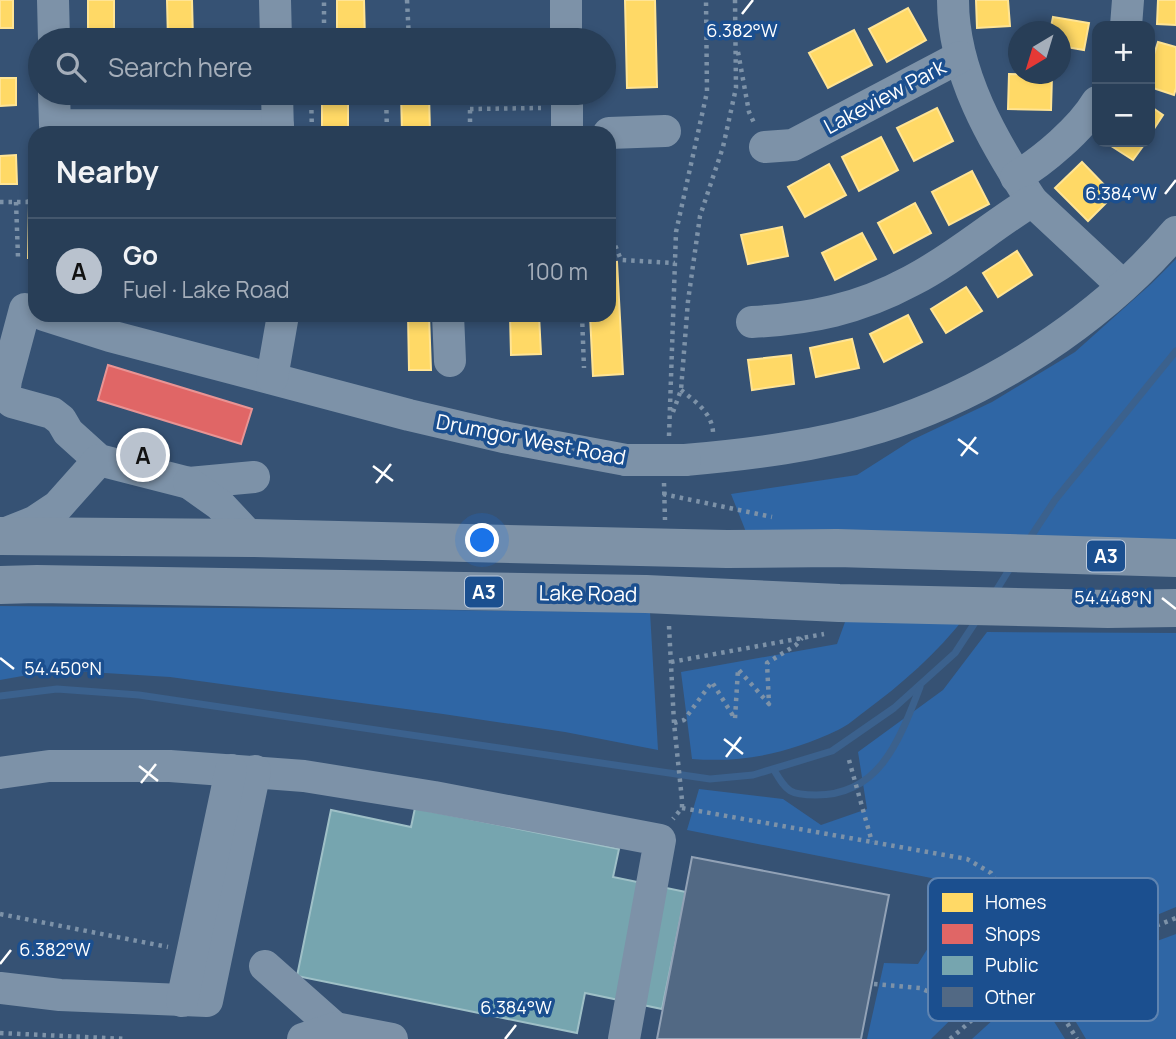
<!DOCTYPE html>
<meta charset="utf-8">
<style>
:root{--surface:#283e57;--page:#344961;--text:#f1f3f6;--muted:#a5aeba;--line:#44576d;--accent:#b9c2ce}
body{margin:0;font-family:Manrope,sans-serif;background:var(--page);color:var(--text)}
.controls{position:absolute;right:21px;top:21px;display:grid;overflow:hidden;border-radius:14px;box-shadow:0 4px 10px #0003}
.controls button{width:63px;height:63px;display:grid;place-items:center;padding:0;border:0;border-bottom:2px solid var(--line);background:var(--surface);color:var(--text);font:35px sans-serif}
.compass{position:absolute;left:1008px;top:21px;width:63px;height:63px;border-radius:50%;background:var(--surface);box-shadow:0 4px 10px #0003;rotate:218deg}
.you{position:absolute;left:483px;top:541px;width:24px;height:24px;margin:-18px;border:5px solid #fff;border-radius:50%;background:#1a73e8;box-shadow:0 0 0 10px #1a73e833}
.badge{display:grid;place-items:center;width:46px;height:46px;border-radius:50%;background:var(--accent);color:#111;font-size:23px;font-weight:700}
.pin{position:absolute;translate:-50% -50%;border:4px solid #fff;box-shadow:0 2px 7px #0006}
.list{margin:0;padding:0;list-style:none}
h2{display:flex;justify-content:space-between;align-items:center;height:91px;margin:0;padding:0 28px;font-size:30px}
h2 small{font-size:23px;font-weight:400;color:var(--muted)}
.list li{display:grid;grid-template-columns:46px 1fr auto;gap:21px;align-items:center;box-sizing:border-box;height:105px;padding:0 28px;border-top:2px solid var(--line)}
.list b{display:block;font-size:26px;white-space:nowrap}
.list p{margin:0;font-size:23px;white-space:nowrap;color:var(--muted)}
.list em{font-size:23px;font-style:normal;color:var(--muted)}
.icon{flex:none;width:38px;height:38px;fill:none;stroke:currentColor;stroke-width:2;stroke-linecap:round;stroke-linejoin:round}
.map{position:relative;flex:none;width:1176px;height:1039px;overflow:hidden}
.search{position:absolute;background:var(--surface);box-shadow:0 4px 10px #0003;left:28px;top:28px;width:588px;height:77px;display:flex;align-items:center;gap:18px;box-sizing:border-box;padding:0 24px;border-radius:38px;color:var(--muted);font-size:26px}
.panel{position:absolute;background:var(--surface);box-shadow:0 4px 10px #0003;left:28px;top:126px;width:588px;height:196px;border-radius:21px}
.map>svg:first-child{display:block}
.green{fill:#2f66a5}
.homes{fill:#ffd966;stroke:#ffe494;stroke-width:2}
.shops{fill:#e06666;stroke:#e99494;stroke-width:2}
.public{fill:#76a5af;stroke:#9fc0c7;stroke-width:2}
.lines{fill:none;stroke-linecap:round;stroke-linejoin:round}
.stream{stroke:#3b618d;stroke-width:7}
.building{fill:#526984;stroke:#92a2b6;stroke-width:2}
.path{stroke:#7d92a8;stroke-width:4.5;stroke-dasharray:3.5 5;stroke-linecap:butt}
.minor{stroke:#7d92a8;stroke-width:32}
.highway{stroke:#7e92a7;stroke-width:38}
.minor-bridge{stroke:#7d92a8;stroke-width:32}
.ticks{fill:none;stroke:#fff;stroke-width:2.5}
.labels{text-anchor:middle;stroke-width:7;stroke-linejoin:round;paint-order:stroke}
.shield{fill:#1b4f8f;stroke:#bbcadd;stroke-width:2}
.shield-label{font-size:19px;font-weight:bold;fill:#fff}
.street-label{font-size:21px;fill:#fff;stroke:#1b4f8f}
.key{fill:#1b4f8f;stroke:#5f84b1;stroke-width:2}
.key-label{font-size:19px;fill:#fff}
.ticks-label{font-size:18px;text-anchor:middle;fill:#fff;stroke:#1b4f8f;stroke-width:7;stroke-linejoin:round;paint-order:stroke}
</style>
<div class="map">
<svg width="1176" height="1039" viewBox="0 0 1176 1039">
<rect width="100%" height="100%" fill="#365274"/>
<!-- green -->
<g class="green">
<polygon points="1176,259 1176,544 748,537 731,494 857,475 912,440 992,402 1075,352 1151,284"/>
<polygon points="0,606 650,612 658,750 565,732 443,714 170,677 56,670 0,680"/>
<path d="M966,616C937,653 902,684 864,712C856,718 847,726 838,730C789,753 745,763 692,759L681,672L837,644L845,622Z"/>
<polygon points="987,632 1176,633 1176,907 984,987 931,1039 867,1039 884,963 918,964 967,885 687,830 699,789 783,799 821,825 867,809 858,752 943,690"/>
<polygon points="1176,934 1176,1039 1086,1039 1051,980"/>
<polygon points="1031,985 1065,1039 972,1039"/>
</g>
<!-- homes -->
<g class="homes">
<rect x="0" y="0" width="13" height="28"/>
<rect x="88" y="0" width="26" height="40"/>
<polygon points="167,0 192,0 193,40 168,40"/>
<polygon points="337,0 364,0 365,40 337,40"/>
<polygon points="625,0 655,0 657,87 627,88"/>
<polygon points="976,0 1008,0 1010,26 977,28"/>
<polygon points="1158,0 1176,0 1176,25 1157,24"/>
<polygon points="908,8 926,40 887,62 869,29"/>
<polygon points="1053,17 1089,23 1084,50 1060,46 1060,32 1050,32"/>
<polygon points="854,30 872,65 828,88 809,53"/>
<polygon points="1158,42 1176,47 1176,88 1174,95 1150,87 1150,67"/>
<polygon points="1009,74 1052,75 1051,110 1008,109"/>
<polygon points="0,78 16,78 16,105 0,106"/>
<rect x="322" y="93" width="26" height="40"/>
<polygon points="401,94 429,94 430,133 402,133"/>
<polygon points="1150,106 1163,115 1150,135"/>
<polygon points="937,108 953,141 914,161 897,128"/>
<polygon points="881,137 898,170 859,191 842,157"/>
<polygon points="1105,142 1146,142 1133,160"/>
<polygon points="16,155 17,184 0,184 0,156"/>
<polygon points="1082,162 1114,195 1088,221 1055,188"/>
<polygon points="829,164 846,195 805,217 788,187"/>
<polygon points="972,171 989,204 949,225 932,192"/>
<polygon points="915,203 931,233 894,253 878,223"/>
<polygon points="29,204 35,204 35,258 28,258"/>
<polygon points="782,227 788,256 748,264 741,235"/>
<polygon points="862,233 876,259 835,280 822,253"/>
<polygon points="1017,251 1032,275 998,297 983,273"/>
<polygon points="617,262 623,374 593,376 590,315 609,315 609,263"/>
<polygon points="966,287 982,311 946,333 931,309"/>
<polygon points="333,315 365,315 365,321 333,320"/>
<polygon points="408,315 429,315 431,370 409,370"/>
<polygon points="510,315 539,315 541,354 511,355"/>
<polygon points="908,315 922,342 884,362 870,334"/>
<polygon points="852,339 859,368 816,377 810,348"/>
<polygon points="791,355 794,384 752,390 748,360"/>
</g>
<!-- shops -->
<polygon class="shops" points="108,365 252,409 241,444 98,400"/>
<!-- public -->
<polygon class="public" points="415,808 619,849 613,877 686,892 662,1009 585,993 577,1033 297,976 331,810 411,827"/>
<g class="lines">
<!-- stream -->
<g class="stream">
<polyline points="1028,541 1055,500 1176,351"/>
<polyline points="994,594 1012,565"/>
<polyline points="0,696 57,689 139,695 710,779 753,775 832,751 894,708 955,653 978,618"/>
<path d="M774,770C787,792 790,795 816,795C881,795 900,738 920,687"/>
</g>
</g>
<!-- building -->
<polygon class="building" points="692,857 889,895 861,1039 657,1039"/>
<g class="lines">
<!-- path -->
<g class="path">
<polyline points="407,0 409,40"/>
<polyline points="324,40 324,0"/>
<polyline points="738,52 749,112 755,125"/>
<polyline points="311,93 312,133"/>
<polyline points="386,93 387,133"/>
<polyline points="470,93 470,133"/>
<polyline points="470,109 541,108"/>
<polyline points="0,202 27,202 35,197"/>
<polyline points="16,202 18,257"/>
<polyline points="609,230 621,260 675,263"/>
<polyline points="582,315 584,368"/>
<path d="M681,390C695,401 712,413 713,432"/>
<polyline points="673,412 681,390 688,301 700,216 723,147 736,88 735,0"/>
<polyline points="669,436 676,232 707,92 706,0"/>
<polyline points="664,483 665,520"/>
<polyline points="663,494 772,517"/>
<polyline points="669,626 674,723 682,800 682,808 673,819"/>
<polyline points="671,662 824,634"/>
<polyline points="674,723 684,720 712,682 735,719 738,669 769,704 767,663 796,645 802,638"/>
<polyline points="849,760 872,842"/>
<polyline points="682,808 967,859 991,873 1000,887 1010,990"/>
<polyline points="0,914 168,947"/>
<polyline points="1036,973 1077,1039"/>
<polyline points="874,984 920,988 979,1013"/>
<polyline points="0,1033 127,1039"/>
<polyline points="950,1039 1000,996 1036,973 1176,918"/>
</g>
<!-- minor -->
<g class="minor">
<polyline points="53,0 54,40"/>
<polyline points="275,0 276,40"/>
<polyline points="566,0 566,40"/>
<path d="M953,0C953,73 993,141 1032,201"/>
<polyline points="1126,26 1128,0"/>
<polyline points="54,93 55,125 278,126"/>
<polyline points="277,93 278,133"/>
<polyline points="567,93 567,133"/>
<polyline points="609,133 665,131"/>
<polyline points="765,147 793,145 960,57"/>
<path d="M1016,177C1043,161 1081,129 1097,102"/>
<polyline points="25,309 6,380 4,395 12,402 52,413 61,420 68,432 99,460 189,483 254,477"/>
<polyline points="44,315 110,336 409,415 503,437 626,460"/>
<polyline points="448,315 450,361"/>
<path d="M752,322C810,319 859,309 911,281C954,259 991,226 1032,201L1122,285"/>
<polyline points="272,378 283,315"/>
<path d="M685,460C751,454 818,446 880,427C991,392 1101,320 1176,232"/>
<polyline points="189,483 220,505 251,538"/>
<polyline points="1,535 34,522 58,506 99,460"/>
<polyline points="0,773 49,766 170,766 304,776 434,797 660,840 624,1039"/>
<polyline points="265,966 335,1028"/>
<polyline points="0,988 60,995 207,1001 255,771"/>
<polyline points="182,1001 231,770"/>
<polyline points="303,1039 335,1028 392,1039"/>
</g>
<!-- highway -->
<g class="highway">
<polyline points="0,536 251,538 727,549 837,548 1176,558"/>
<polyline points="0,585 37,584 646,594 839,603 1108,609 1176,608"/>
</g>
<!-- minor-bridge -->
<polyline class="minor-bridge" points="626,460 685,460"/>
</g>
<!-- ticks -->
<path class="ticks" d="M742,14L753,0M1165,194L1176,180M958,439L978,454M961,456L976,437M373,466L393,481M376,483L391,464M1162,598L1176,609M0,658L14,669M724,739L743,754M726,757L741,737M139,766L158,781M141,783L156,764M0,964L11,950M505,1039L516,1025"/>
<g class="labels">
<!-- shield labels -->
<g class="shield">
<rect x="1087" y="540.5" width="38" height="31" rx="5"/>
<rect x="465" y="576.5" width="38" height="31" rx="5"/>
</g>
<g class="shield-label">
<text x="1106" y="563">A3</text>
<text x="484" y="599">A3</text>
</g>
<!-- street labels -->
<g class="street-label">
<text transform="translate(885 97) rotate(-28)" y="7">Lakeview Park</text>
<text transform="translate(531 440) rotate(11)" y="7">Drumgor West Road</text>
<text transform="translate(588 594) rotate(1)" y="7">Lake Road</text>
</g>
</g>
<!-- legend -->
<rect x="928" y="878" width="230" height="143" rx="10" class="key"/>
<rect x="942" y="893" width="31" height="19" fill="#ffd966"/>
<rect x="942" y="924" width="31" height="20" fill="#e06666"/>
<rect x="942" y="956" width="31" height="19" fill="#76a5af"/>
<rect x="942" y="987" width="31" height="20" fill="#526984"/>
<g class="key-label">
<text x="985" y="909">Homes</text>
<text x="985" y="941">Shops</text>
<text x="985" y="972">Public</text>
<text x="985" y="1004">Other</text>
</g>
<g class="ticks-label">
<text x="742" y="37">6.382°W</text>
<text x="1121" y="200">6.384°W</text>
<text x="1113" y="604">54.448°N</text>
<text x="63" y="675">54.450°N</text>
<text x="55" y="956">6.382°W</text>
<text x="516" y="1014">6.384°W</text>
</g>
</svg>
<div class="controls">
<button>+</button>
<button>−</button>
</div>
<svg class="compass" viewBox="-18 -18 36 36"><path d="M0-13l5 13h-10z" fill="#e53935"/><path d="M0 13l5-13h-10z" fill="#a5aeba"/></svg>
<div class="you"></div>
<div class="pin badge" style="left:143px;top:455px">A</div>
<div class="search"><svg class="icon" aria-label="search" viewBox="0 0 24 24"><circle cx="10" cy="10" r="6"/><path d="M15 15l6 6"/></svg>Search here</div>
<section class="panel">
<h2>Nearby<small></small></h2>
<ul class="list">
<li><span class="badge">A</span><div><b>Go</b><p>Fuel · Lake Road</p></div><em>100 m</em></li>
</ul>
</section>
</div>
